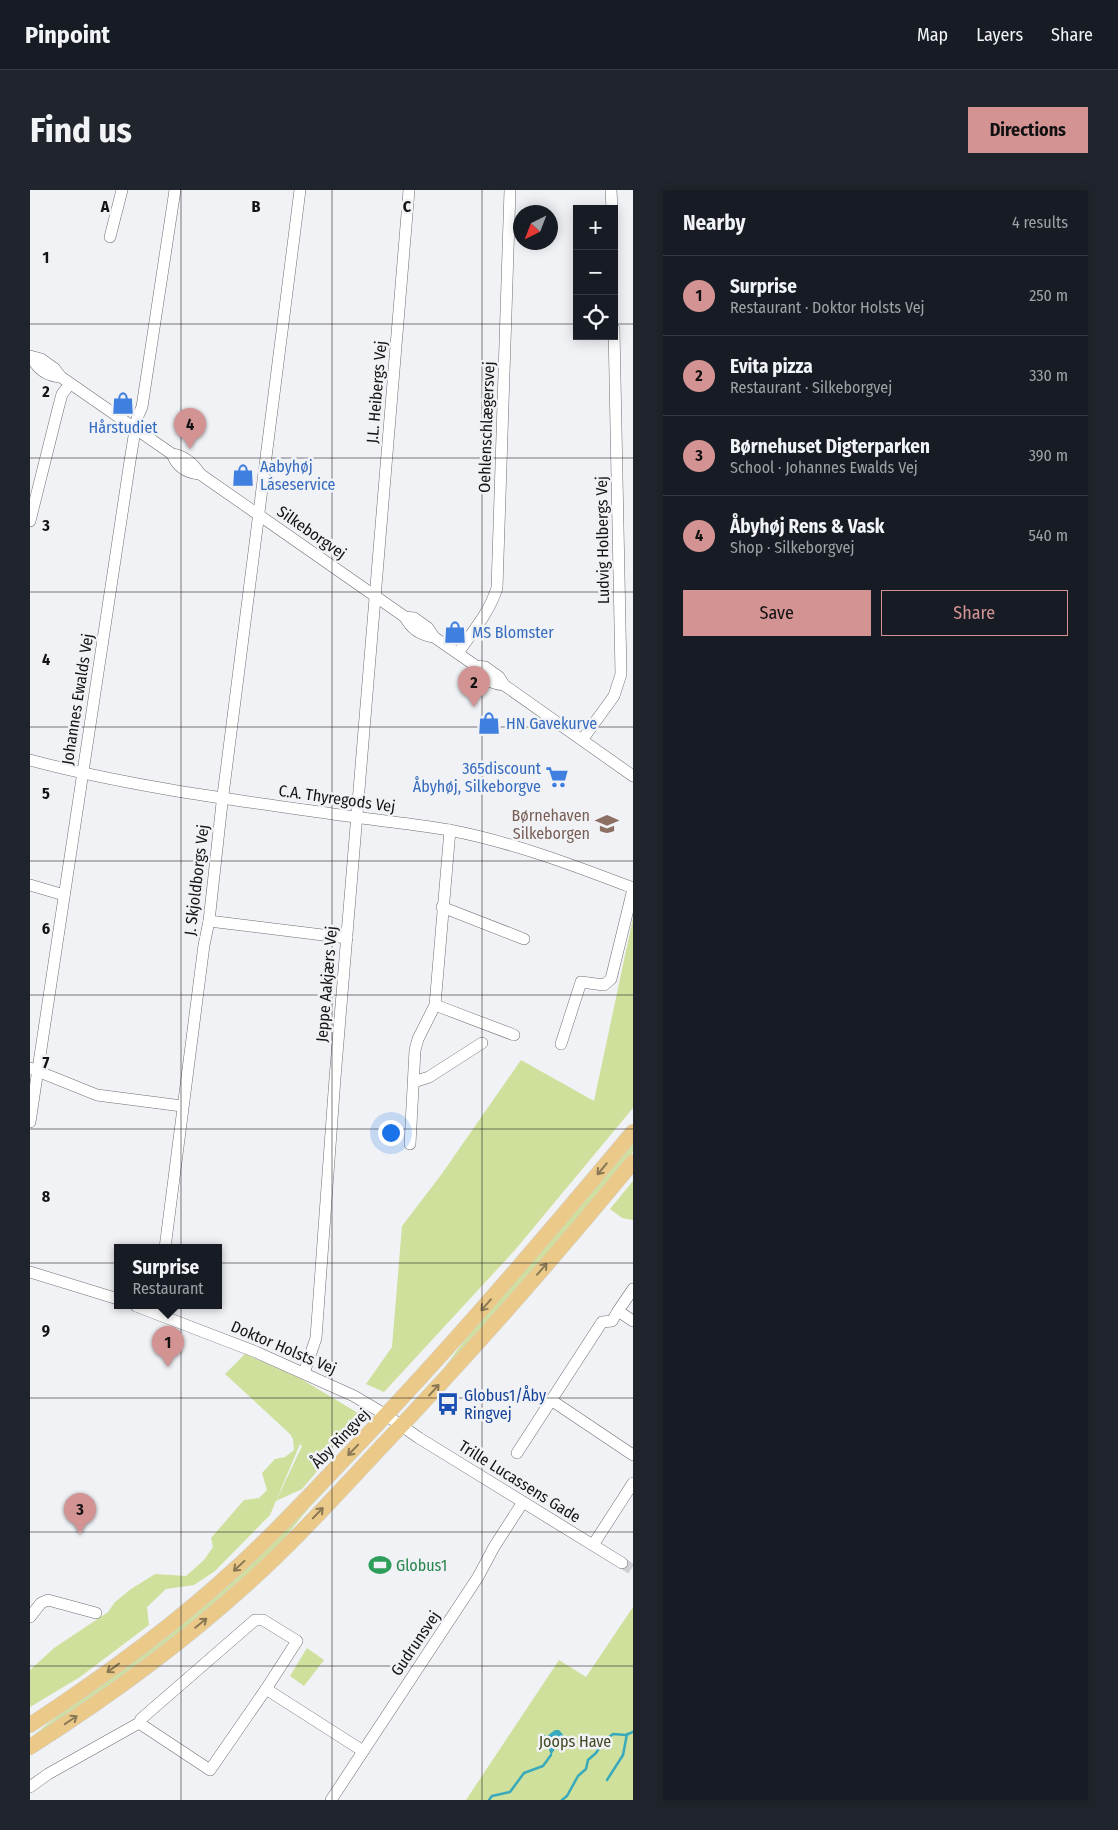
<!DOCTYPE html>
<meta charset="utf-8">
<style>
:root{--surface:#171b24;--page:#20242c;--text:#f1f3f6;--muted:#9ea1a6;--line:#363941;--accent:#d39393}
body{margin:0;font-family:"Fira Sans Condensed",sans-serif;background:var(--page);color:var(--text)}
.controls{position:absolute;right:15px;top:15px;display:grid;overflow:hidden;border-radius:0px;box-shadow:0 2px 12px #0003}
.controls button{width:45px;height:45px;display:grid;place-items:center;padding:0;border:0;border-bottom:1px solid var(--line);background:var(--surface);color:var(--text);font:25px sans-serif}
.compass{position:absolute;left:483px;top:15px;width:45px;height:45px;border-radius:50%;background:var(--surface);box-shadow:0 2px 12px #0003;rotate:222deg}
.you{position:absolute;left:360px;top:942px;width:18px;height:18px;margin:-12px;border:4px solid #fff;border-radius:50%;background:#1a73e8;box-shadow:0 0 0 8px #1a73e833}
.badge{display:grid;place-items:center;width:32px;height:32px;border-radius:50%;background:var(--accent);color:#111;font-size:16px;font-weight:700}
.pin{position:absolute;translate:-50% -41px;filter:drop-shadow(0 1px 2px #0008)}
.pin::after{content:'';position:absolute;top:26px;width:18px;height:15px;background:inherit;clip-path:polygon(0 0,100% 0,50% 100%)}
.popup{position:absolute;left:84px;top:1054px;width:108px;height:65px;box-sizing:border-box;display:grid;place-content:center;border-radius:0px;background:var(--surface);filter:drop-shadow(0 1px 4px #0005);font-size:16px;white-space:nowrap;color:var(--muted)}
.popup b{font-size:19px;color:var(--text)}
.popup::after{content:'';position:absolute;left:50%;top:100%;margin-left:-10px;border:10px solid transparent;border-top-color:var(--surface)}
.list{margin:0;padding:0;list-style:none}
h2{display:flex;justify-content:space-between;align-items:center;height:65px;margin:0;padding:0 20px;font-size:21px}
h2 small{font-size:16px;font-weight:400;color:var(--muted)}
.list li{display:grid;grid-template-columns:32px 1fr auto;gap:15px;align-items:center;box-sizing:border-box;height:80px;padding:0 20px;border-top:1px solid var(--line)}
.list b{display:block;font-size:19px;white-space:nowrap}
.list p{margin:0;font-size:16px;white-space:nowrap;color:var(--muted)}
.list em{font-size:16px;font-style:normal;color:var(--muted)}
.actions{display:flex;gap:10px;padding:15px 20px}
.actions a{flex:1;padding:11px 0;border:1px solid var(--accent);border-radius:0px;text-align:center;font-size:18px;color:var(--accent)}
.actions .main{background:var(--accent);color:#111}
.icon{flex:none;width:28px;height:28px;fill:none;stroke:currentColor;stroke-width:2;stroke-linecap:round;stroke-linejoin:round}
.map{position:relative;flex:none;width:603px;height:1610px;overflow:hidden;border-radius:0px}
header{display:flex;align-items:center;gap:30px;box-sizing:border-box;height:70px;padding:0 25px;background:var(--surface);border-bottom:1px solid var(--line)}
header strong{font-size:24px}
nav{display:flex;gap:28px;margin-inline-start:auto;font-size:18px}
.intro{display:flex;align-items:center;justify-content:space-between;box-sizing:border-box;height:120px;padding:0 30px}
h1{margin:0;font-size:35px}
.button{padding:12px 22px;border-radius:0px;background:var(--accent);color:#111;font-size:18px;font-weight:700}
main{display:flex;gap:30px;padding:0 30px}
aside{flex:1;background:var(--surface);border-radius:0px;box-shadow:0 2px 12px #0003}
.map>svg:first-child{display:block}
.green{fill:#cee09b}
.water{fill:#39a9bc}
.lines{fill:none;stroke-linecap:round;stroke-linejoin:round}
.stream{stroke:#39a9bc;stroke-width:2.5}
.minor-tunnel{stroke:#d0d1d4;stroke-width:11;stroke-dasharray:11 5.5;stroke-linecap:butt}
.minor-casing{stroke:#6e6f73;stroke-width:12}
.major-casing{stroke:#d0d0d0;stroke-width:16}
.minor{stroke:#fff;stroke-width:11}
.major{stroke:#ebca89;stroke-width:15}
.oneway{stroke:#8a7855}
.grid{fill:none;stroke:#141415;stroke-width:1;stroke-opacity:0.55}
.labels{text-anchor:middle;stroke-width:5;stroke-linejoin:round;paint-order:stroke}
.street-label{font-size:16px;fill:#141415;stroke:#f1f2f6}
.shop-label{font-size:16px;fill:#366cbe;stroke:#f1f2f6;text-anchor:start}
.education-label{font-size:16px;fill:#785e54;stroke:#f1f2f6;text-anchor:end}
.transit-label{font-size:16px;fill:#164399;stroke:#f1f2f6;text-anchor:start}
.leisure-label{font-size:16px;fill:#27864d;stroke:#f1f2f6;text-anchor:start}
.park-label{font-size:16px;fill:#404920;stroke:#f1f2f6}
.grid-label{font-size:16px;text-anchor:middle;font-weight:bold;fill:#141415;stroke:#f1f2f6;stroke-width:5;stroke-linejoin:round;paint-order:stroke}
</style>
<header>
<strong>Pinpoint</strong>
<nav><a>Map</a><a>Layers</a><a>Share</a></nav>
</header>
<div class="intro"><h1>Find us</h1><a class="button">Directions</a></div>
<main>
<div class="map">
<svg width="603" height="1610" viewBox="0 0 603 1610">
<rect width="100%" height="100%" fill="#f1f2f6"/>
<!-- green -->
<g class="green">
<polygon points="603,728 603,918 485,1060 354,1202 336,1194 362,1157 372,1036 411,985 491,870 564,911"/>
<polygon points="603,950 603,962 590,978 497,1087 382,1216 380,1215 414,1178 437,1147"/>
<polygon points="603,991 603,1030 592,1028 580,1019"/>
<polygon points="215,1164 271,1189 328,1223 328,1229 297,1264 290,1278 272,1299 246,1311 272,1256 270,1254 240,1325 185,1381 164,1395 136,1399 117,1417 119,1435 50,1487 0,1517 0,1480 24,1458 78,1422 85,1412 101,1399 125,1384 156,1386 174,1370 183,1357 181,1348 214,1310 229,1308 237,1300 232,1283 245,1269 255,1267 264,1260 263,1249 260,1244 195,1184"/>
<polygon points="345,1245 346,1247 279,1318 241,1364 215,1388 106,1478 0,1551 0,1548 45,1512"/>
<polygon points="603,1417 603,1610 436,1610 529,1470 556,1487"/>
<polygon points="277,1458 294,1470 274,1496 260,1486"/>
</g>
<!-- water -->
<polygon class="water" points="525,1540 529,1540 534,1546 534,1551 529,1553 521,1565 517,1555 511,1549 513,1545 517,1546"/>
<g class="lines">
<!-- stream -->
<g class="stream">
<polyline points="577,1590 593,1565 597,1544"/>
<polyline points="459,1610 462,1606 480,1602 494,1583 513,1576 521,1565"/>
<polyline points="532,1610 537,1606 548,1586 556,1579 558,1570 566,1563 574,1551 583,1544 596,1545 603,1542"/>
</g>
<!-- minor-tunnel -->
<polyline class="minor-tunnel" points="592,1373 603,1380"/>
<defs>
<g id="minor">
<polyline points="581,0 582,19"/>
<polyline points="80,47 92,0"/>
<path d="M0,166L11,169L25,179L31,187L142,264C155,266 163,273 170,284L375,427L384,428L398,438L404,447L446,476L455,477L469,487L474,495L603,586"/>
<path d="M2,168C8,180 17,186 31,187"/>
<path d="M142,264C147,277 157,283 170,284"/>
<polyline points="0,331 28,219 32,204 40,194"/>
<path d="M375,427C381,439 390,445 404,447"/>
<path d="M428,463C443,441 459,423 467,398L480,0"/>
<path d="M446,476C451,488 461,494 474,495"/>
<polyline points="552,550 584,506 591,484 584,139"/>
<path d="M0,570C109,599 221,612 332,628C361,632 390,635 419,640C482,652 543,675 603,698"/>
<polyline points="0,695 34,705"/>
<polyline points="412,717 494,749"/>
<polyline points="179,731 317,748"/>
<polyline points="405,815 484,845"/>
<polyline points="531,854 551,792 574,795 581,789 603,699"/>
<polyline points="0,878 67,905 152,916"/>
<polyline points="384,892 399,887 452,853"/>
<polyline points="0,932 100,271 107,228 112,217 145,0"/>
<polyline points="380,954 385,860 388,849 405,815 420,640"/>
<polyline points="135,1058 174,755 179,731 192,613 270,0"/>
<polyline points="0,1082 88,1109"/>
<polyline points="603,1099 588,1121 603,1131"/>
<polyline points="106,1116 226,1162 324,1206 356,1225 389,1248 592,1373"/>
<polyline points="274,1183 286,1148 305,888 379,0"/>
<polyline points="521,1210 603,1265"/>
<polyline points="487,1263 572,1132 582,1131 588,1121"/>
<polyline points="563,1355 603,1293"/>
<polyline points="0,1427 11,1413 18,1410 66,1423"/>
<polyline points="236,1499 333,1561"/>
<polyline points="0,1597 18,1584 109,1533 180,1580 236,1499 267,1451 233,1430 225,1430 111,1529 109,1533"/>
<polyline points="301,1610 448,1387 464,1357 493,1312"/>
</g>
<g id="major">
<path d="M0,1535C72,1488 141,1438 204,1380C244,1344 281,1304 318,1265C418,1161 511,1052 603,942"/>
<path d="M0,1557C77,1508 150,1455 217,1394C265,1351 309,1302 353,1255C440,1164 523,1069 603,972"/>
</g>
</defs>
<!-- minor casing -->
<use href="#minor" class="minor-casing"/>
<!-- major casing -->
<use href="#major" class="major-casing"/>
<!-- minor -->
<use href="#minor" class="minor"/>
<!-- major -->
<use href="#major" class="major"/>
</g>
<!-- one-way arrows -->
<defs><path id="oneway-shaft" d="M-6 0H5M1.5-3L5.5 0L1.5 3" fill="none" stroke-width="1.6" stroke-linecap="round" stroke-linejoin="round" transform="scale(1.25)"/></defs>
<g class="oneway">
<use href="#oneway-shaft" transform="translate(572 979) rotate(130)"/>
<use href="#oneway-shaft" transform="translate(512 1079) rotate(-49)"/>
<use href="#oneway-shaft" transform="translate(456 1115) rotate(131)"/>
<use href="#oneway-shaft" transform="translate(404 1200) rotate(-48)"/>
<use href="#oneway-shaft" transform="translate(323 1260) rotate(134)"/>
<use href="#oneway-shaft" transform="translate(288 1323) rotate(-46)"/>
<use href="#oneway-shaft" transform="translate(209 1376) rotate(137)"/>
<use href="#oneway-shaft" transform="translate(171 1433) rotate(-39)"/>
<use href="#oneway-shaft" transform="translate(83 1478) rotate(144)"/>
<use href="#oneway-shaft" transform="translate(41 1530) rotate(-34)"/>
</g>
<!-- grid -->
<path class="grid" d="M151,0V1610M302,0V1610M452,0V1610M0,134H547M584,134H603M0,268H603M0,402H603M0,537H603M0,671H603M0,805H603M0,939H603M0,1073H603M0,1208H603M0,1342H603M0,1476H603"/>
<!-- icons -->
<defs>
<symbol id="shop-bare" viewBox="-9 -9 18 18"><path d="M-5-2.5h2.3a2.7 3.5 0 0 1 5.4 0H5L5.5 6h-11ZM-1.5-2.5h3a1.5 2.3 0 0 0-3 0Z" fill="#3f7fe0" stroke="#f1f2f6" stroke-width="2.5" paint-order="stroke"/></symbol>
<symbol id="supermarket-bare" viewBox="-9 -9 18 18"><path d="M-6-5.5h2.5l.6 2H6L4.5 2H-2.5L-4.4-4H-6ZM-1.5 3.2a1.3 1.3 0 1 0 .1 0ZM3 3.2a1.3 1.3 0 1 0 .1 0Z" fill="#3f7fe0" stroke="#f1f2f6" stroke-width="2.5" paint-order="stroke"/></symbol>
<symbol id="school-bare" viewBox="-9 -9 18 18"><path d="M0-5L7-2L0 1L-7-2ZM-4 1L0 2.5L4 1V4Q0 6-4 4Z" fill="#8d6e63" stroke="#f1f2f6" stroke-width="2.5" paint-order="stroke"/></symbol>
<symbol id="bus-bare" viewBox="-9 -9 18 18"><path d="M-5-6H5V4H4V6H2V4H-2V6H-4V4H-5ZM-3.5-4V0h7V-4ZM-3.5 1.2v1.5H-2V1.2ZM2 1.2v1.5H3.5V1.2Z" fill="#1a4fb4" stroke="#f1f2f6" stroke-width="2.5" paint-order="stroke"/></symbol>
<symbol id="stadium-bare" viewBox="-9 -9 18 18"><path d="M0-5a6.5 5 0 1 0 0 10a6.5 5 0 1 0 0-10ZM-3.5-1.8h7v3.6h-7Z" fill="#2e9e5b" stroke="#f1f2f6" stroke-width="2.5" paint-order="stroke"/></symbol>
</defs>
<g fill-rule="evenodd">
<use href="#shop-bare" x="77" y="197" width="32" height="32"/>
<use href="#shop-bare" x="197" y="269" width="32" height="32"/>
<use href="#shop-bare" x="409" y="426" width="32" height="32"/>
<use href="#shop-bare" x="443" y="517" width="32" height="32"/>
<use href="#supermarket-bare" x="511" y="571" width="32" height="32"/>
<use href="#school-bare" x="561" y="618" width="32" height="32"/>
<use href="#bus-bare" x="402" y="1198" width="32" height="32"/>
<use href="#stadium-bare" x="334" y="1359" width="32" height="32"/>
</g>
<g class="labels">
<!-- street labels -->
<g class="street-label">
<text transform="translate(346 202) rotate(-85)" y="6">J.L. Heibergs Vej</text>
<text transform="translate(456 237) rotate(-88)" y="6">Oehlenschlægersvej</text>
<text transform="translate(282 342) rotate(35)" y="6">Silkeborgvej</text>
<text transform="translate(572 350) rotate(-91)" y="6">Ludvig Holbergs Vej</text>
<text transform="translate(47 509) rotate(-81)" y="6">Johannes Ewalds Vej</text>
<text transform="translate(307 608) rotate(8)" y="6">C.A. Thyregods Vej</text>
<text transform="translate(166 690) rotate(-83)" y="6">J. Skjoldborgs Vej</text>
<text transform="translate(296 794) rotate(-85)" y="6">Jeppe Aakjærs Vej</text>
<text transform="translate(254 1157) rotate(23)" y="6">Doktor Holsts Vej</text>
<text transform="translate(310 1248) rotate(-46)" y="6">Åby Ringvej</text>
<text transform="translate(490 1291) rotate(32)" y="6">Trille Lucassens Gade</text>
<text transform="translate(385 1453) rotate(-56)" y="6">Gudrunsvej</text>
</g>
<!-- shop labels -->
<g class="shop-label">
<text x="93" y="243" text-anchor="middle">Hårstudiet</text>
<text x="230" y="282">Aabyhøj<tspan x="230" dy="18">Láseservice</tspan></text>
<text x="442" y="448">MS Blomster</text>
<text x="476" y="539">HN Gavekurve</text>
<text x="511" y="584" text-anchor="end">365discount<tspan x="511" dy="18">Åbyhøj, Silkeborgve</tspan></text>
</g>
<!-- education labels -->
<g class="education-label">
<text x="560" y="631">Børnehaven<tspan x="560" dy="18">Silkeborgen</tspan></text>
</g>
<!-- transit labels -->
<g class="transit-label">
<text x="434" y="1211">Globus1/Åby<tspan x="434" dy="18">Ringvej</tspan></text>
</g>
<!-- leisure labels -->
<g class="leisure-label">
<text x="366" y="1381">Globus1</text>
</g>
<!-- park labels -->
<g class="park-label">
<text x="545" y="1557">Joops Have</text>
</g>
</g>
<g class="grid-label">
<text x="75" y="22">A</text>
<text x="226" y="22">B</text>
<text x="377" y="22">C</text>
<text x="16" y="73">1</text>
<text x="16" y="207">2</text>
<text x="16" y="341">3</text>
<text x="16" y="475">4</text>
<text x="16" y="609">5</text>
<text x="16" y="744">6</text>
<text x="16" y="878">7</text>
<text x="16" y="1012">8</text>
<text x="16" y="1146">9</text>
</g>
</svg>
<div class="controls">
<button>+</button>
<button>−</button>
<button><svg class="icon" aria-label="locate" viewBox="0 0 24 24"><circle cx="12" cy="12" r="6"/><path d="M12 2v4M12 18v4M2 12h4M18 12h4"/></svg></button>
</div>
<svg class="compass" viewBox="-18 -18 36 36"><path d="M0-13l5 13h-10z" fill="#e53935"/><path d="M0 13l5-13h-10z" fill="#9ea1a6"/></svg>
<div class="you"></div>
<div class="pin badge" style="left:138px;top:1177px">1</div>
<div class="popup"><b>Surprise</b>Restaurant</div>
<div class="pin badge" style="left:444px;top:517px">2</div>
<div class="pin badge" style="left:50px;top:1344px">3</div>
<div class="pin badge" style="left:160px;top:259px">4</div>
</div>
<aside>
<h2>Nearby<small>4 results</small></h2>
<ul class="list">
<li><span class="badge">1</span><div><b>Surprise</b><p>Restaurant · Doktor Holsts Vej</p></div><em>250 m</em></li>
<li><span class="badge">2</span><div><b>Evita pizza</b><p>Restaurant · Silkeborgvej</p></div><em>330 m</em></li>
<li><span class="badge">3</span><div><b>Børnehuset Digterparken</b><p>School · Johannes Ewalds Vej</p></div><em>390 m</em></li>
<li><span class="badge">4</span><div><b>Åbyhøj Rens &amp; Vask</b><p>Shop · Silkeborgvej</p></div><em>540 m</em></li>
</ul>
<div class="actions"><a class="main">Save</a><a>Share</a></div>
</aside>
</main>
